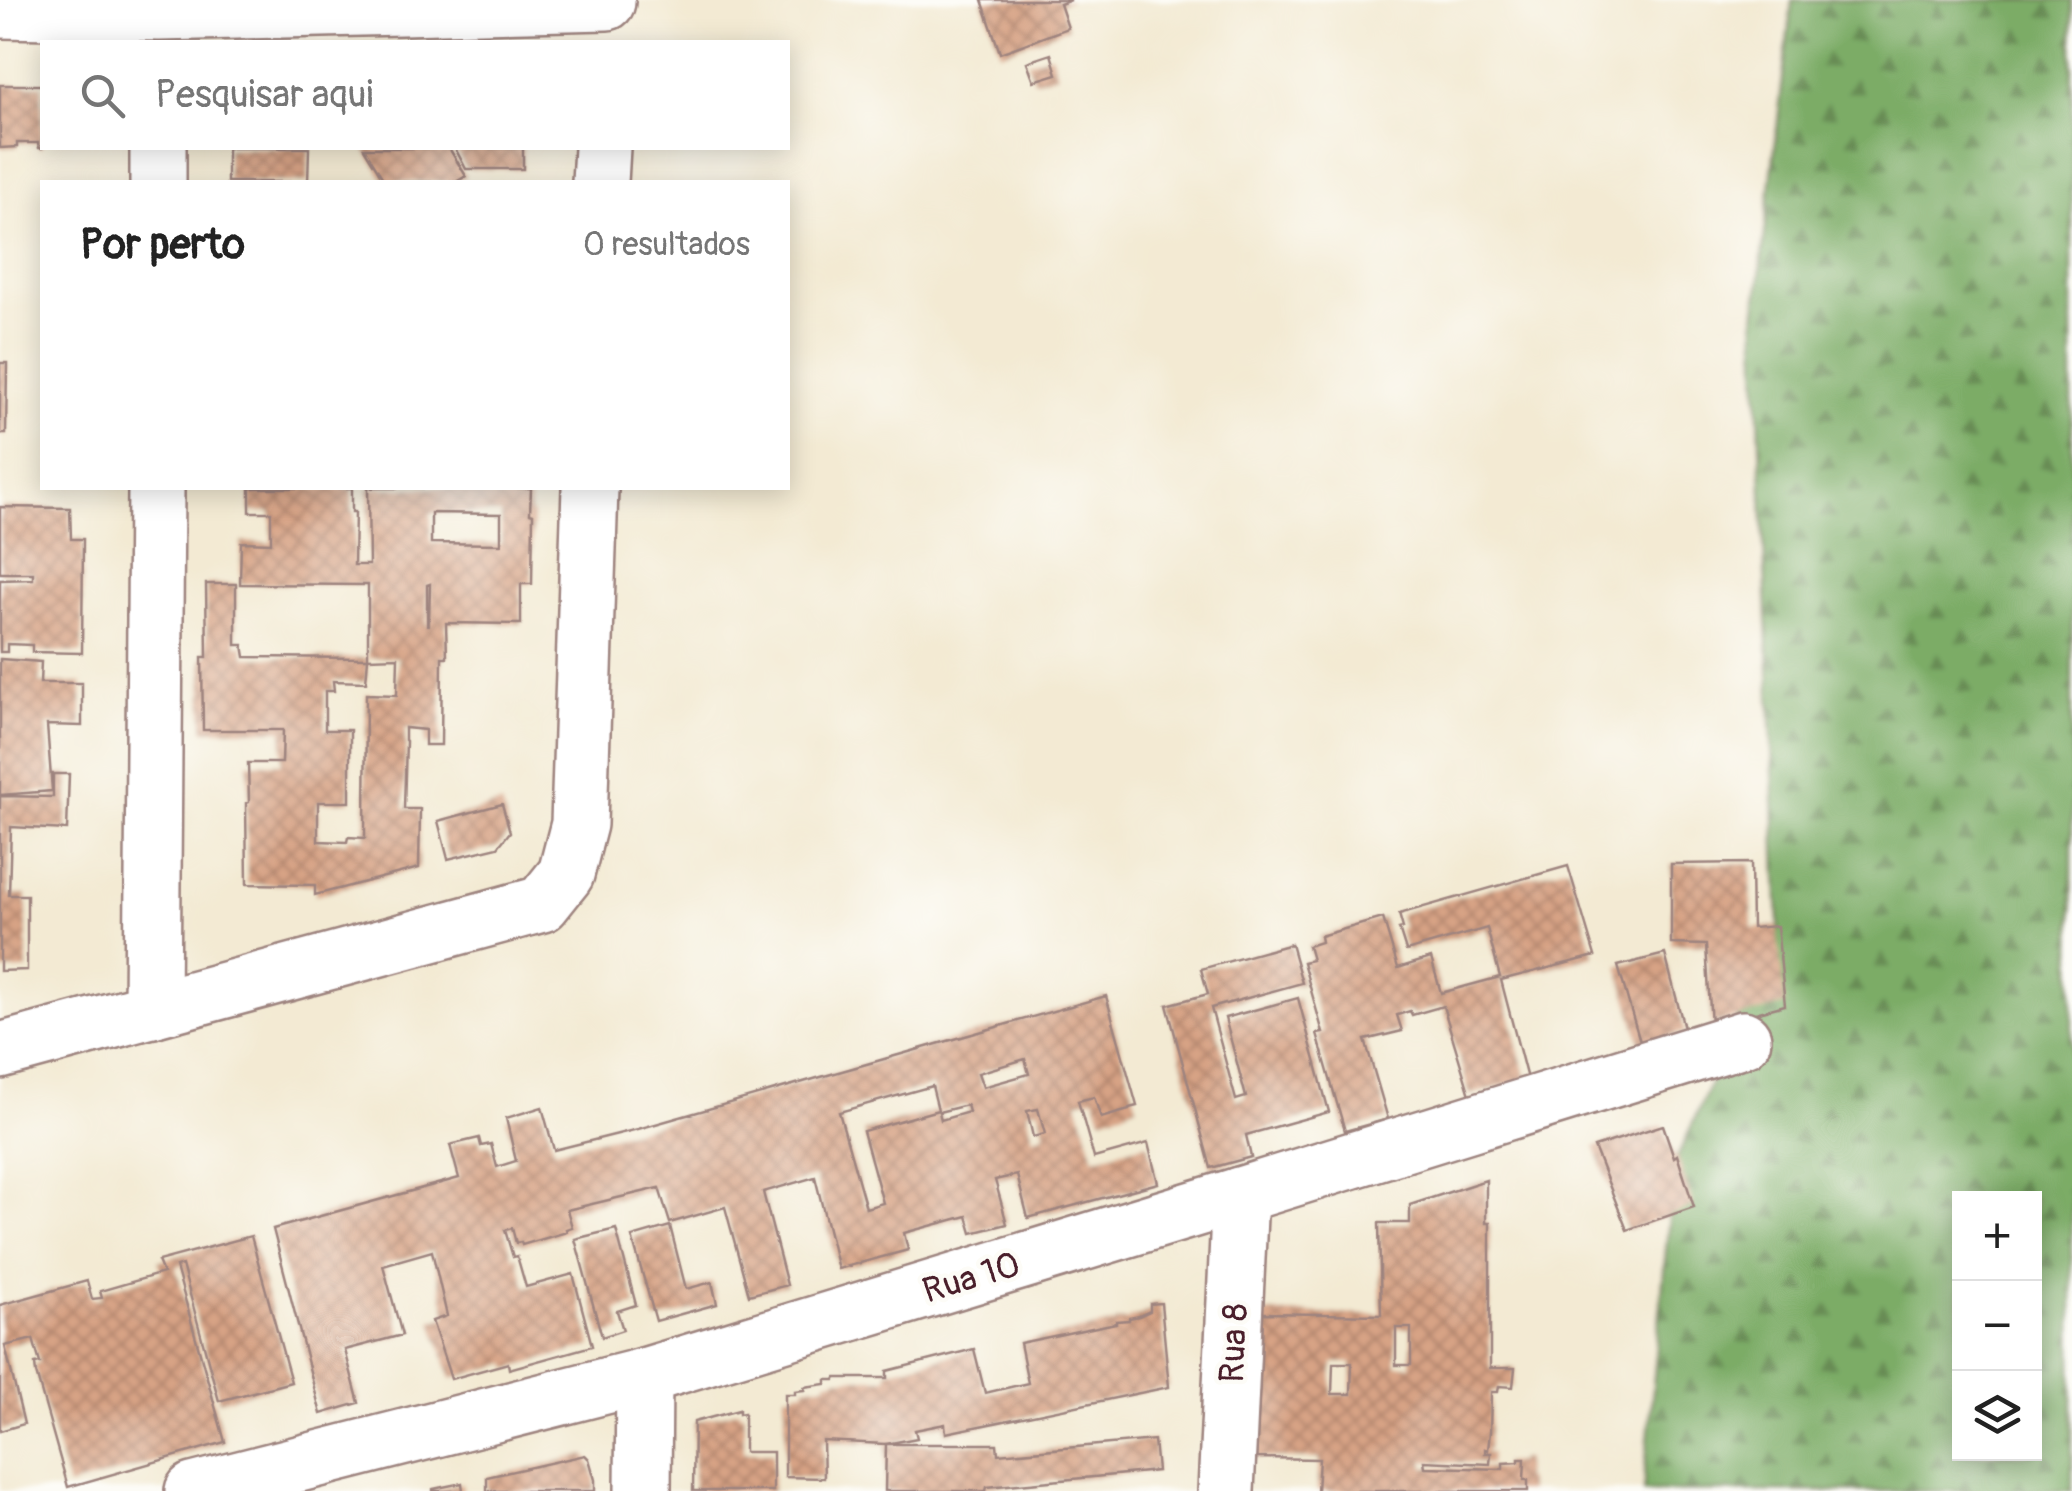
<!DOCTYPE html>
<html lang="pt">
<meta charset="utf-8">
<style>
:root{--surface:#fff;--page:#f6f6f6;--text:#222;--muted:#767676;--line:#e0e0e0}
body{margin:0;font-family:Pangolin,sans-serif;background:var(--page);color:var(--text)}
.controls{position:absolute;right:30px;bottom:30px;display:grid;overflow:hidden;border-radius:0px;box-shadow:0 5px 25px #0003}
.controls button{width:90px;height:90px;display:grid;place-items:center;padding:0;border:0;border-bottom:2px solid var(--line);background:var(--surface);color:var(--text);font:50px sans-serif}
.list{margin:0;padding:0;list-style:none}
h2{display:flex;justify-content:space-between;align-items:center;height:130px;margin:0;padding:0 40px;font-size:42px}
h2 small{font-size:32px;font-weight:400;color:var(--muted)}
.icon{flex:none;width:55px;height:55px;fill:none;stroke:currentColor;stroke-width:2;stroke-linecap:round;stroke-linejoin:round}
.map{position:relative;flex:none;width:2072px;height:1491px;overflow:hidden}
.search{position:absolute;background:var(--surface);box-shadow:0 5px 25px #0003;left:40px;top:40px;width:750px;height:110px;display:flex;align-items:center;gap:25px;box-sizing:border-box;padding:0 35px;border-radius:0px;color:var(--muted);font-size:38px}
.panel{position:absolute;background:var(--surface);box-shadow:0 5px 25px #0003;left:40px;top:180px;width:750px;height:310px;border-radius:0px}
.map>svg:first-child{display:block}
.forest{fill:url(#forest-firs);stroke:#626648;stroke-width:2.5;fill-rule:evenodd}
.building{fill:url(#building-cross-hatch);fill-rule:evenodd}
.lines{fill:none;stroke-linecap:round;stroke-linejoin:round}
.minor-casing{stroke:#9e847f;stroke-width:60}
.minor{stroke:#fff;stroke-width:55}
.labels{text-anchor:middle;stroke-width:9;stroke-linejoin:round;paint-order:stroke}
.street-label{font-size:35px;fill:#4a1f2b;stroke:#fdfcf7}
</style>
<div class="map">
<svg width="2072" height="1491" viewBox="0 0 2072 1491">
<defs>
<pattern id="forest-firs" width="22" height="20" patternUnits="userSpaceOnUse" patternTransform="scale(2.5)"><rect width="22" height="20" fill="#7bac66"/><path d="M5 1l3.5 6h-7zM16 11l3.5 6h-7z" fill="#678b54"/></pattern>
<pattern id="building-cross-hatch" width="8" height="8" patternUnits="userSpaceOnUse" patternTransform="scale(2.5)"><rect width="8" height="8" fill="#d7a385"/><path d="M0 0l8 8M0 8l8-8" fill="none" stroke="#b0846d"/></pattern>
</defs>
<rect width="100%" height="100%" fill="#fdfcf7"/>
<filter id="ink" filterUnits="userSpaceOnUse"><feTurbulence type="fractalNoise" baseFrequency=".01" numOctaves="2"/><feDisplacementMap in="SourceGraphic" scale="20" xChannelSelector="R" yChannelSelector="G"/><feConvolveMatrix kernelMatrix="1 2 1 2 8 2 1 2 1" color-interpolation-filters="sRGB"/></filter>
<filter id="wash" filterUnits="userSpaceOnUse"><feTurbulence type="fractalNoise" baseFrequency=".0048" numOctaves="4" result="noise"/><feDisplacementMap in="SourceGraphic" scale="40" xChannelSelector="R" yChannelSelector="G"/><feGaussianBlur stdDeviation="2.25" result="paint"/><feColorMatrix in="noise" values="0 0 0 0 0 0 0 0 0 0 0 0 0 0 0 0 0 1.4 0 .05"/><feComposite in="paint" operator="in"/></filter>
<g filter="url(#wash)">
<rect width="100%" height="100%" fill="#f3ead3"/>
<!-- forest -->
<path class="forest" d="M1792,0H2072V1491H1643L1674,1165L1779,928L1755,317ZM1960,1198H2034V1454H1960Z"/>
<g id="blocks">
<!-- building -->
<g class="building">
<polygon points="982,0 1071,0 1060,4 1068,28 1000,53"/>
<polygon points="1051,54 1057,74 1034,81 1027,62"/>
<polygon points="0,85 42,85 42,148 39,148 38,143 17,143 17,147 0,148"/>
<polygon points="227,148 309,148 308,182 227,182"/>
<polygon points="364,148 449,148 466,176 456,182 385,182"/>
<polygon points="455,148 523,148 523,169 466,169"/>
<polygon points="0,363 7,363 6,434 0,434"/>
<path d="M250,488H352V512H355L354,565H369L368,488H531L530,513L533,514L532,584H521V624L446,623L447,657H442L441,745H425V730L405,728V740L406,741L404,809H420L419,868L315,895V885L247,884L246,803L249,802L248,763H282L283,730H203L202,657H207L206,584H236V645H243L245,657L368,658L366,682L333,681L334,691H325V730H350V802H318V841L347,842L348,837L365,838L366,694L397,695L398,657L368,658V585L240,584L241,542L271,543V512H250ZM431,513L501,514V544L431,543ZM430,584L429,625H427V585Z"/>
<polygon points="0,507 70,508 71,539 83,539 82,653 32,652 32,645 7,644 7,652 0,652 0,580 33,579 33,573 0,573"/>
<polygon points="0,659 41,662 40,683 82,683 82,726 47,725 52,791 0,795"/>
<polygon points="53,774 69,774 67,830 11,827 9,895 27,895 27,970 0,971 0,796 53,797"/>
<polygon points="502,804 510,832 498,847 448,859 438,821"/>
<polygon points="1751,863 1752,928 1777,926 1785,1005 1711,1025 1706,945 1671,944 1671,864"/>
<polygon points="1568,866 1595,956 1501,980 1527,1079 1470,1095 1443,1006 1412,1015 1410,1011 1397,1015 1402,1031 1365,1040 1388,1119 1345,1131 1317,1034 1323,1033 1303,962 1312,960 1308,946 1321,942 1320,936 1383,918 1398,968 1431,958 1441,993 1500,977 1487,928 1406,951 1399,929 1403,928 1399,914"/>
<polygon points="1291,944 1302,983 1211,1008 1236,1100 1246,1097 1225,1018 1298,998 1329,1112 1246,1135 1251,1157 1211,1168 1167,1005 1208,994 1201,969"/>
<polygon points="1665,954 1685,1032 1641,1045 1618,966"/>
<path d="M1106,996L1137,1106L1129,1108V1110L1101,1118L1094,1097L1078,1101L1094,1158L1148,1143L1158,1183L1028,1218L1017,1175L995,1180L1007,1224L972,1233L967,1216L904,1233L908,1250L838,1269L815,1177L763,1192L787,1285L749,1295L725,1207L670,1223L659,1188L567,1210L572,1227L566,1229L567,1232L522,1245L521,1242L516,1243L512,1228L505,1230L513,1257L517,1256L526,1287L573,1274L592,1346L509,1369L508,1363L451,1379L432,1321L447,1316L432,1251L383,1265L402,1335L345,1350L359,1403L321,1414L273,1229L459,1178L450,1145L479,1138L481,1146L491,1144L497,1167L516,1161L506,1118L542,1107L554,1150L638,1129ZM1025,1059L1029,1074L983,1087L978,1073ZM932,1086L938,1110L863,1131L883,1203L866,1208L839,1112ZM967,1105L969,1112L941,1120L939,1112ZM1038,1109L1045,1134L1033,1137L1027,1111Z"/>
<polygon points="1663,1125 1674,1157 1677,1155 1694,1207 1627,1230 1594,1147"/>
<path d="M1486,1180V1223H1490V1368H1515L1513,1387L1499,1386L1498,1392H1491L1490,1432L1488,1450L1485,1449V1453H1491L1490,1464L1424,1461L1425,1467L1503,1469V1463L1519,1462V1459H1525L1524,1480H1528V1491H1317L1319,1459L1256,1458L1263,1313L1381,1315L1379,1223H1410V1205ZM1396,1328H1411V1365H1396ZM1333,1363H1352L1351,1394H1332Z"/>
<polygon points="670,1226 686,1289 712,1282 717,1304 656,1321 632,1237"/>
<polygon points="616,1229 636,1305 617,1311 623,1330 602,1337 575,1239"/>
<polygon points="251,1236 291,1382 219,1401 182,1265 176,1267 225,1442 68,1487 36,1373 35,1364 40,1363 33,1339 5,1346 24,1424 0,1431 0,1305 87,1281 92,1299 102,1298 100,1291 163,1273 158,1261"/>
<polygon points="1161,1303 1169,1387 946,1433 945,1424 915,1430 917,1438 886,1444 823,1441 824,1478 785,1477 785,1394 795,1394 795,1391 805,1390 804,1387 826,1384 826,1380 835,1380 836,1378 887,1378 887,1371 974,1349 985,1393 1028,1383 1020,1343 1116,1323 1116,1321 1129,1320 1129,1318 1139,1316 1150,1311 1150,1304"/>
<polygon points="739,1410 739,1414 744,1413 744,1452 773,1452 773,1491 693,1491 694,1422"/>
<polygon points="1154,1440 1157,1471 987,1487 986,1491 885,1491 886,1444 997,1444 998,1454"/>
<polygon points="585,1455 589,1459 595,1480 595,1491 487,1491 487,1477"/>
<polygon points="462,1483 463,1491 433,1491 433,1489"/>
</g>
</g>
</g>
<g filter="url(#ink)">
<use href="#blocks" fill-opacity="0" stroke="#9e847f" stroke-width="2.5"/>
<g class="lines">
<defs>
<g id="minor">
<polyline points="0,10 159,13 607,2"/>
<polyline points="158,182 158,148"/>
<polyline points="600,182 602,148"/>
<polyline points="152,1010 156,488"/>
<polyline points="0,1051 542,904 566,874 579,824 590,488"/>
<polyline points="193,1491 644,1376 1240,1195 1743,1039"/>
<polyline points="643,1491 644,1376"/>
<polyline points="1226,1491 1240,1195"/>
</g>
</defs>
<!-- minor casing -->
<use href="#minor" class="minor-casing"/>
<!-- minor -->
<use href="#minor" class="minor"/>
</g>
</g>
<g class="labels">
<!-- street labels -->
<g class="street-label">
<text transform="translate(971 1277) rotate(-17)" y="12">Rua 10</text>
<text transform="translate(1233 1343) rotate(-87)" y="12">Rua 8</text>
</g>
</g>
</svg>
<div class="controls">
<button>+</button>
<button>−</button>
<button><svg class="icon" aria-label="layers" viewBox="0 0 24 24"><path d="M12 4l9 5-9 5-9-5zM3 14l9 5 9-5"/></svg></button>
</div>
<div class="search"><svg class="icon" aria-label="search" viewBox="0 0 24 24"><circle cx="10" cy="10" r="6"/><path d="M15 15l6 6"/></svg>Pesquisar aqui</div>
<section class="panel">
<h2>Por perto<small>0 resultados</small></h2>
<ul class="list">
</ul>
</section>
</div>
